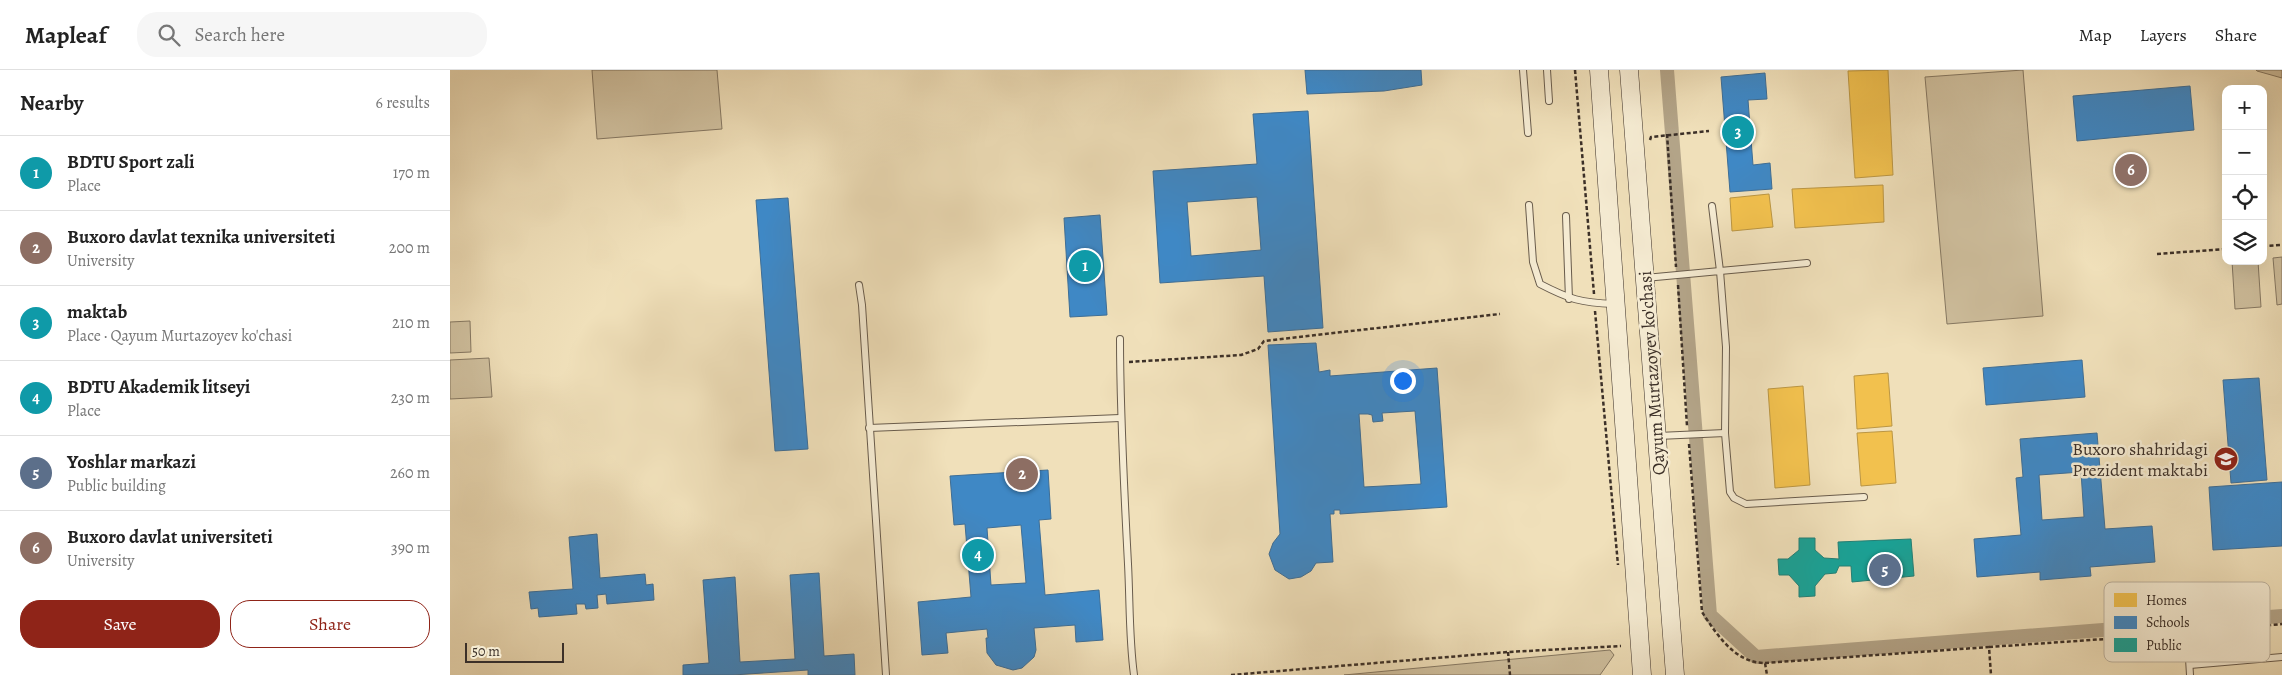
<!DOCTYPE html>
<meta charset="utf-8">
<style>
:root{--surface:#fff;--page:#f6f6f6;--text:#222;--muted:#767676;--line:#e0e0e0;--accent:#8f2418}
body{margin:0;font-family:Alegreya,serif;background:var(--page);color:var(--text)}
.controls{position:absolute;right:15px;top:15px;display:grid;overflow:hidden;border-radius:10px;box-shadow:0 5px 20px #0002}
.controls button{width:45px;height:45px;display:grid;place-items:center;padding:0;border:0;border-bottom:1px solid var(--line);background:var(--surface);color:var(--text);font:25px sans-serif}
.scale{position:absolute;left:15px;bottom:12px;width:99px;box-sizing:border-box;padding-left:5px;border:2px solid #3c3028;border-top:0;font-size:14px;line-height:18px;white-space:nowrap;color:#3c3028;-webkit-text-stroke:4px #f5ebd2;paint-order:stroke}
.you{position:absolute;left:952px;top:310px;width:18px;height:18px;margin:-12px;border:4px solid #fff;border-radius:50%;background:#1a73e8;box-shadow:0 0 0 8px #1a73e833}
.badge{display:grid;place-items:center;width:32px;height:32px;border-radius:50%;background:var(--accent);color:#fff;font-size:16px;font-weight:700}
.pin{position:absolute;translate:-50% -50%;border:2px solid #fff;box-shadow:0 1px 5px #0006}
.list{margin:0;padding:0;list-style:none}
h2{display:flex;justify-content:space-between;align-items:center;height:65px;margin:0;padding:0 20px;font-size:21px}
h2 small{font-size:16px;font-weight:400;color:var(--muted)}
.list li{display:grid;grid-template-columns:32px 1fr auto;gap:15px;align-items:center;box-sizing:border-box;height:75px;padding:0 20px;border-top:1px solid var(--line)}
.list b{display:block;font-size:19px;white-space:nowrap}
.list p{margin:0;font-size:16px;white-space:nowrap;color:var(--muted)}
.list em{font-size:16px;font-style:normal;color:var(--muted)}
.actions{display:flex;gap:10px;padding:15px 20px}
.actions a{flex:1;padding:11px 0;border:1px solid var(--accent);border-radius:20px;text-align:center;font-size:18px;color:var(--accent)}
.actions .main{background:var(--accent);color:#fff}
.icon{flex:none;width:28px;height:28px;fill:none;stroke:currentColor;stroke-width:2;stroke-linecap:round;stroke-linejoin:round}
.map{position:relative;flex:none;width:1832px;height:605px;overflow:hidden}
header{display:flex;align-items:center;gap:30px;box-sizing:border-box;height:70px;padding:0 25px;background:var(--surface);border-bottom:1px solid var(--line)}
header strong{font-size:24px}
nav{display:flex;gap:28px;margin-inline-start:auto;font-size:18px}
.search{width:350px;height:45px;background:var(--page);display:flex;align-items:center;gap:12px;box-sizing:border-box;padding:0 18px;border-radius:20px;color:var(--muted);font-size:19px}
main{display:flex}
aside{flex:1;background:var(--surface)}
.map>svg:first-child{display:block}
.green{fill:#d1c2a1;stroke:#867964}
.homes{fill:#f2c14e;stroke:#bb9643}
.schools{fill:#3f88c5;stroke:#3e6e96;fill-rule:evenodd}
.public{fill:#17a398;stroke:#228076}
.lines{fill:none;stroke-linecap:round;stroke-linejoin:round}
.canal{stroke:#b3a488;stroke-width:14}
.lane-casing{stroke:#695c4c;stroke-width:8}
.secondary-casing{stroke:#3c3028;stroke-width:19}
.path{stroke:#3c3028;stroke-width:2.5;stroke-dasharray:4 2.5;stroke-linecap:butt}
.lane{stroke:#f5ebd2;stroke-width:6}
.secondary{stroke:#f5ebd2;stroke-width:18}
.labels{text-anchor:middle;stroke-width:5;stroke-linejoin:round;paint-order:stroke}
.street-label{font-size:18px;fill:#3c3028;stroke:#f5ebd2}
.poi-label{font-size:18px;fill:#3c3028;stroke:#f5ebd2;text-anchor:end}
.key{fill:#f5ebd2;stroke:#beb39f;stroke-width:1}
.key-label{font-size:14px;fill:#3c3028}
</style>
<header>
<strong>Mapleaf</strong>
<div class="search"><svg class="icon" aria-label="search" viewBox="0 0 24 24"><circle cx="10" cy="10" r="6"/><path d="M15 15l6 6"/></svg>Search here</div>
<nav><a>Map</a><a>Layers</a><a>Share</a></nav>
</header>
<main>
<aside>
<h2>Nearby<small>6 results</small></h2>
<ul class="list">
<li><span class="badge" style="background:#0f9aa8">1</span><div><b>BDTU Sport zali</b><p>Place</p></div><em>170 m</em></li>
<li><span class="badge" style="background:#8d6e63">2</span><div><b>Buxoro davlat texnika universiteti</b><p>University</p></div><em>200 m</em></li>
<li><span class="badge" style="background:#0f9aa8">3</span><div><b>maktab</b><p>Place · Qayum Murtazoyev ko'chasi</p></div><em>210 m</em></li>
<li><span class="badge" style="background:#0f9aa8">4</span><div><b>BDTU Akademik litseyi</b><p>Place</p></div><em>230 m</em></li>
<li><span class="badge" style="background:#5c6f8a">5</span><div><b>Yoshlar markazi</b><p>Public building</p></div><em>260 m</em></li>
<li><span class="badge" style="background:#8d6e63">6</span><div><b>Buxoro davlat universiteti</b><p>University</p></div><em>390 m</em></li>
</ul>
<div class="actions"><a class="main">Save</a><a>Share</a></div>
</aside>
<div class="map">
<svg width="1832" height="605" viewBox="0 0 1832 605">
<rect width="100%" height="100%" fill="#f0e0ba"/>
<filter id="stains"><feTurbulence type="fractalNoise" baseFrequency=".004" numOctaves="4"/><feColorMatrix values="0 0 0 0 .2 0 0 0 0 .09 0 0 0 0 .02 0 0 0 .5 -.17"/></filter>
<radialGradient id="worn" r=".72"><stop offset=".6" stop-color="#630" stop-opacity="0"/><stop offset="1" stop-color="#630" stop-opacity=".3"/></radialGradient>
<!-- green -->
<g class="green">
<polygon points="142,0 267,0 272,59 147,69"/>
<polygon points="1573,0 1593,246 1497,254 1475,7"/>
<polygon points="1806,0 1832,0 1832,8 1807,1"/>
<polygon points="1832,187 1832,234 1827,235 1823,188"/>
<polygon points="1782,191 1808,191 1811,237 1785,239"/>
<polygon points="20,251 21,282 0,283 0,252"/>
<polygon points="39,288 42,327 0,329 0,290"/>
<polygon points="1160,580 1164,585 1150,605 894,605"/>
</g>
<!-- homes -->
<g class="homes">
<polygon points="1438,0 1443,105 1405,108 1398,1"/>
<polygon points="1433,115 1434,152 1345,158 1342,119"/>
<polygon points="1319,124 1323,157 1282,161 1280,128"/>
<polygon points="1438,303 1442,356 1407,359 1404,306"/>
<polygon points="1353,316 1360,415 1325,418 1318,319"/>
<polygon points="1442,361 1446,413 1411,416 1407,363"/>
</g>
<!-- schools -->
<g class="schools">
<polygon points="855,0 971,0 972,15 934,21 857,24"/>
<polygon points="1315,3 1317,29 1298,30 1303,95 1320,93 1322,119 1280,122 1271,7"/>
<polygon points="1740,16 1744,60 1627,71 1623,26"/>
<path d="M858,41L873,258L818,262L814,206L710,213L703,101L807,94L803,44ZM807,127L811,180L741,186L737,132Z"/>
<polygon points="338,128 358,379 325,381 306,130"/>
<polygon points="650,145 657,245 620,247 614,148"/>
<path d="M866,273L869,302L880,300V306L987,298L997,437L890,444V440H884V444H880L883,492L866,493L861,501L851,507L839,509L825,500L819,484L823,473L830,464L818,275ZM965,341L971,414L914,417L909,344H918L922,345L923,352L933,351L932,343Z"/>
<polygon points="1632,290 1635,327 1536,335 1533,298"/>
<polygon points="1809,308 1817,410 1781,413 1773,310"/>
<path d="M1647,363L1655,459L1702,456L1705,492L1640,497L1641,506L1590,510V502L1527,507L1524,469L1571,465L1566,408L1573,407L1570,369ZM1631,402L1634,447L1592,450L1589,405Z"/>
<path d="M598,400L601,449L589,450L595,525L649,520L653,570L626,572L625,555L584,558L586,580L584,587L572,598L563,600L546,595L537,583L536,568H538L537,559L496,563L498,583L472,585L468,532L521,527L515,454L504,455L500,406ZM571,455L576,513L541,515L537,458Z"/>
<polygon points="1832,412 1832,476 1763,480 1759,417"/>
<polygon points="147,464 150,508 195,504 196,515 203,514 204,530 157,534 156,524 147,525 148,538 136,539 135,534 126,534 127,544 89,547 88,538 81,539 79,522 123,519 119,467"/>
<polygon points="369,503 374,586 404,584 405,605 358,605 358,600 283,605 233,605 233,595 259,593 253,510 285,507 290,592 345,589 340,505"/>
</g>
<!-- public -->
<polygon class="public" points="1349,468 1365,468 1365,480 1374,488 1389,489 1388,472 1461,469 1464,506 1402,512 1401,496 1389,496 1386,503 1375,504 1365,516 1365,526 1349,527 1349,516 1339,505 1329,505 1328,489 1338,489 1349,480"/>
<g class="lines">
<!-- canal -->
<polyline class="canal" points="1217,0 1260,545 1306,587 1832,546"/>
<defs>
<g id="lane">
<polyline points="1073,0 1078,63"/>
<polyline points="1097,0 1099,31"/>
<path d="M1079,135L1083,192L1090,214C1119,229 1131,233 1164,234"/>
<polyline points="1262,136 1270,201 1357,193"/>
<polyline points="1116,146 1119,229"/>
<polyline points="1195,208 1270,201 1276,277 1275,363"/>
<polyline points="409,215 412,235 436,605"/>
<path d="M670,269C670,344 674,419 678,494C680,532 679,568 684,605"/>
<polyline points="419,358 670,348"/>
<polyline points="1208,366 1275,363 1280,422 1284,428 1296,434 1414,427"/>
<polyline points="1736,539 1740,605"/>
<polyline points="1740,595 1832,587"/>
</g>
<g id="secondary">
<polyline points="1149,0 1192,605"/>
<polyline points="1179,0 1225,605"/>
</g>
</defs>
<!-- lane casing -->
<use href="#lane" class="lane-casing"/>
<!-- secondary casing -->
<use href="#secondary" class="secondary-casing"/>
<!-- path -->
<g class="path">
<polyline points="1125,0 1144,224"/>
<polyline points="1217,64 1226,197"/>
<polyline points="1200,70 1201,67 1259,61"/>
<polyline points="1813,176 1832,175"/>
<polyline points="1707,184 1776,179"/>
<polyline points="1228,215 1237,356"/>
<polyline points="1145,241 1168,495"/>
<polyline points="679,292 791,285 808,279 814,271 1050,244"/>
<path d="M1239,374L1252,542C1267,565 1285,593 1315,593L1317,605"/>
<polyline points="1746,562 1832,554"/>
<polyline points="1539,577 1728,564"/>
<polyline points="1058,582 1060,605"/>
<polyline points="1315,593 1539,577 1541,605"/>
<polyline points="781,605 1058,582 1171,576"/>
</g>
<!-- lane -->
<use href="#lane" class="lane"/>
<!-- secondary -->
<use href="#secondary" class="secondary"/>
</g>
<!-- icons -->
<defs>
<symbol id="school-disc" viewBox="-11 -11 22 22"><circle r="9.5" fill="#8f2418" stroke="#f5ebd2"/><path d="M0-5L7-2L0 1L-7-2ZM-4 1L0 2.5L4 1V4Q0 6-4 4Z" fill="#fff"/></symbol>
</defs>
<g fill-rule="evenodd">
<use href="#school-disc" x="1762" y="375" width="28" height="28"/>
</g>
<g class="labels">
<!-- street labels -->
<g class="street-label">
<text transform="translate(1202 303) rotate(-94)" y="6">Qayum Murtazoyev ko'chasi</text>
</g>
<!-- poi labels -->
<g class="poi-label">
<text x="1758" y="385">Buxoro shahridagi<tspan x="1758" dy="21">Prezident maktabi</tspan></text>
</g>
</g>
<!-- legend -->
<rect x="1654" y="512" width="166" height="80" rx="8" class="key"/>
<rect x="1664" y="523" width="23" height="14" fill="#f2c14e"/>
<rect x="1664" y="546" width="23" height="13" fill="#3f88c5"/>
<rect x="1664" y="568" width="23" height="14" fill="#17a398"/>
<g class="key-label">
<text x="1696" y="535">Homes</text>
<text x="1696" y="557">Schools</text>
<text x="1696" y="580">Public</text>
</g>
<rect width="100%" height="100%" filter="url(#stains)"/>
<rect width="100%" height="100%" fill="url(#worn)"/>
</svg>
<div class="controls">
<button>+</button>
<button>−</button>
<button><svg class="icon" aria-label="locate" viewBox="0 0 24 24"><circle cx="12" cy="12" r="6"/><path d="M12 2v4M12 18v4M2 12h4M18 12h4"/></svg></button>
<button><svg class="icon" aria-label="layers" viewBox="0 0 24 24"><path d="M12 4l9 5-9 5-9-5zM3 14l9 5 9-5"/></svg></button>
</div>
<div class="scale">50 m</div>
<div class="you"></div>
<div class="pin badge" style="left:635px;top:196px;background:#0f9aa8">1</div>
<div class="pin badge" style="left:572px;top:404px;background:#8d6e63">2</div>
<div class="pin badge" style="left:1288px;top:62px;background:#0f9aa8">3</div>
<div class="pin badge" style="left:528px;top:485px;background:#0f9aa8">4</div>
<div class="pin badge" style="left:1435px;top:500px;background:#5c6f8a">5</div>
<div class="pin badge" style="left:1681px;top:100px;background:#8d6e63">6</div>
</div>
</main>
